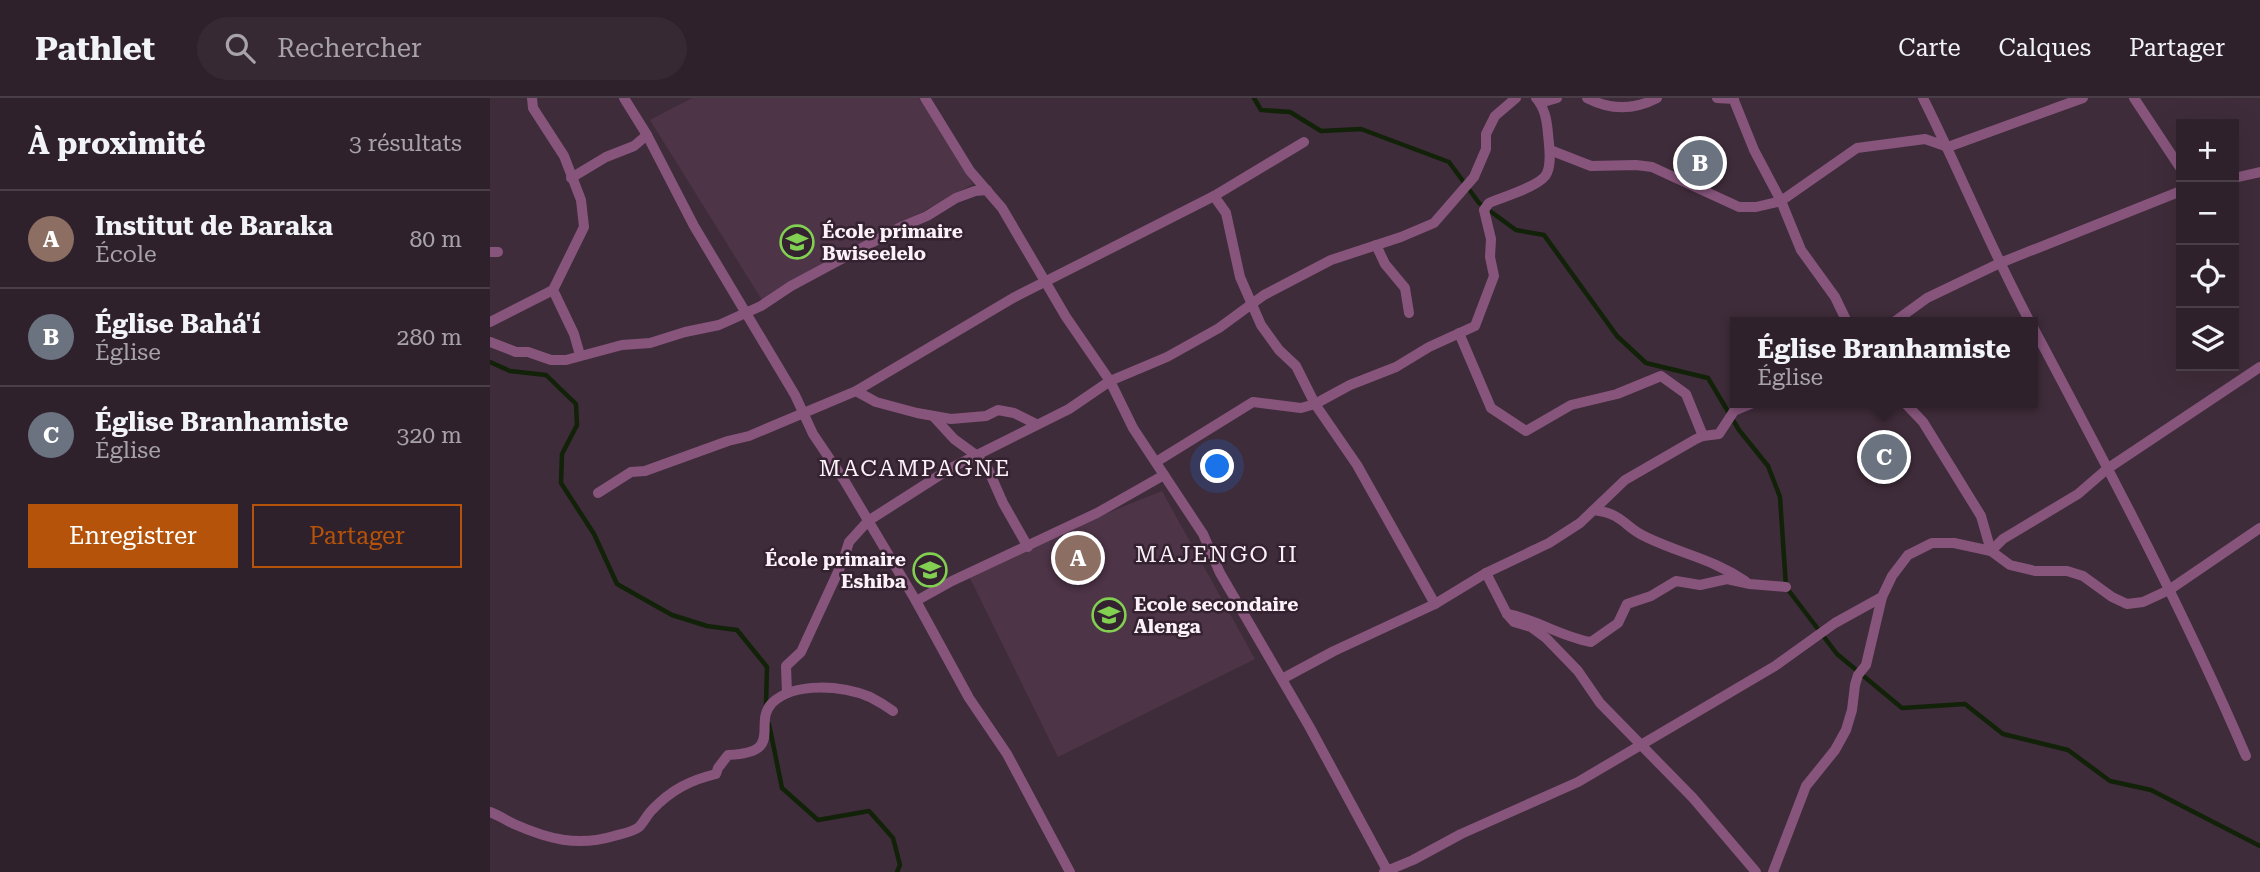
<!DOCTYPE html>
<html lang="fr">
<meta charset="utf-8">
<style>
:root{--surface:#2f212c;--page:#372934;--text:#f1f3f6;--muted:#a7a3a9;--line:#4a3e48;--accent:#b45309}
body{margin:0;font-family:"Roboto Serif",serif;background:var(--page);color:var(--text)}
.controls{position:absolute;right:21px;top:21px;display:grid;overflow:hidden;border-radius:0px;box-shadow:0 7px 28px #0002}
.controls button{width:63px;height:63px;display:grid;place-items:center;padding:0;border:0;border-bottom:2px solid var(--line);background:var(--surface);color:var(--text);font:35px sans-serif}
.you{position:absolute;left:728px;top:369px;width:24px;height:24px;margin:-18px;border:5px solid #fff;border-radius:50%;background:#1a73e8;box-shadow:0 0 0 10px #1a73e833}
.badge{display:grid;place-items:center;width:46px;height:46px;border-radius:50%;background:var(--accent);color:#fff;font-size:23px;font-weight:700}
.pin{position:absolute;translate:-50% -50%;border:4px solid #fff;box-shadow:0 2px 7px #0006}
.popup{position:absolute;left:1240px;top:219px;width:308px;height:91px;box-sizing:border-box;display:grid;place-content:center;border-radius:0px;background:var(--surface);filter:drop-shadow(0 2px 5px #0005);font-size:23px;white-space:nowrap;color:var(--muted)}
.popup b{font-size:26px;color:var(--text)}
.popup::after{content:'';position:absolute;left:50%;top:100%;margin-left:-14px;border:14px solid transparent;border-top-color:var(--surface)}
.list{margin:0;padding:0;list-style:none}
h2{display:flex;justify-content:space-between;align-items:center;height:91px;margin:0;padding:0 28px;font-size:30px}
h2 small{font-size:23px;font-weight:400;color:var(--muted)}
.list li{display:grid;grid-template-columns:46px 1fr auto;gap:21px;align-items:center;box-sizing:border-box;height:98px;padding:0 28px;border-top:2px solid var(--line)}
.list b{display:block;font-size:26px;white-space:nowrap}
.list p{margin:0;font-size:23px;white-space:nowrap;color:var(--muted)}
.list em{font-size:23px;font-style:normal;color:var(--muted)}
.actions{display:flex;gap:14px;padding:21px 28px}
.actions a{flex:1;padding:16px 0;border:2px solid var(--accent);border-radius:0px;text-align:center;font-size:24px;color:var(--accent)}
.actions .main{background:var(--accent);color:#fff}
.icon{flex:none;width:38px;height:38px;fill:none;stroke:currentColor;stroke-width:2;stroke-linecap:round;stroke-linejoin:round}
.map{position:relative;flex:none;width:1770px;height:774px;overflow:hidden}
header{display:flex;align-items:center;gap:42px;box-sizing:border-box;height:98px;padding:0 35px;background:var(--surface);border-bottom:2px solid var(--line)}
header strong{font-size:33px}
nav{display:flex;gap:38px;margin-inline-start:auto;font-size:24px}
.search{width:490px;height:63px;background:var(--page);display:flex;align-items:center;gap:18px;box-sizing:border-box;padding:0 24px;border-radius:38px;color:var(--muted);font-size:26px}
main{display:flex}
aside{flex:1;background:var(--surface)}
.map>svg:first-child{display:block}
.built{fill:#4d3447}
.lines{fill:none;stroke-linecap:round;stroke-linejoin:round}
.stream{stroke:#112208;stroke-width:4.5}
.street{stroke:#87557c;stroke-width:10}
.labels{text-anchor:middle;stroke-width:5;stroke-linejoin:round;paint-order:stroke}
.poi-label{font-size:19px;font-weight:bold;fill:#fcf0f9;stroke:#342230;text-anchor:start}
.quarter-label{font-size:23px;letter-spacing:2px;fill:#fcf0f9;stroke:#342230}
</style>
<header>
<strong>Pathlet</strong>
<div class="search"><svg class="icon" aria-label="search" viewBox="0 0 24 24"><circle cx="10" cy="10" r="6"/><path d="M15 15l6 6"/></svg>Rechercher</div>
<nav><a>Carte</a><a>Calques</a><a>Partager</a></nav>
</header>
<main>
<aside>
<h2>À proximité<small>3 résultats</small></h2>
<ul class="list">
<li><span class="badge" style="background:#8d6e63">A</span><div><b>Institut de Baraka</b><p>École</p></div><em>80 m</em></li>
<li><span class="badge" style="background:#6b7280">B</span><div><b>Église Bahá'í</b><p>Église</p></div><em>280 m</em></li>
<li><span class="badge" style="background:#6b7280">C</span><div><b>Église Branhamiste</b><p>Église</p></div><em>320 m</em></li>
</ul>
<div class="actions"><a class="main">Enregistrer</a><a>Partager</a></div>
</aside>
<div class="map">
<svg width="1770" height="774" viewBox="0 0 1770 774">
<rect width="100%" height="100%" fill="#3f2c3a"/>
<!-- built -->
<g class="built">
<polygon points="202,0 429,0 483,86 272,202 160,22"/>
<polygon points="672,393 765,561 568,659 476,472"/>
</g>
<g class="lines">
<!-- stream -->
<g class="stream">
<polyline points="764,0 771,12 800,14 831,33 871,31 959,64 989,105 1026,132 1054,137 1127,238 1156,265 1218,280 1249,332 1278,368 1290,399 1296,489 1347,556 1412,610 1475,606 1513,636 1578,652 1620,683 1661,692 1770,748"/>
<polyline points="0,264 20,273 56,277 86,306 87,327 72,356 71,385 104,436 127,486 182,517 217,528 247,532 277,569 276,607"/>
<polyline points="279,626 292,690 328,722 379,713 403,740 410,767 407,774"/>
</g>
<!-- street -->
<g class="street">
<polyline points="42,0 43,10 74,58 91,102 94,129 63,192 84,236 90,257"/>
<polyline points="134,0 157,37 204,128 305,297 323,336 354,382 426,503 479,600 517,656 580,774"/>
<polyline points="435,0 480,73 512,110 576,219 620,283 643,330 713,436 730,475 819,628 898,774"/>
<path d="M1097,0C1120,12 1144,12 1167,0"/>
<polyline points="1227,0 1244,1"/>
<polyline points="1243,0 1264,52 1291,103 1311,152 1345,199 1357,224"/>
<path d="M1433,0C1470,74 1501,151 1540,224"/>
<polyline points="1644,0 1691,71"/>
<polyline points="1050,5 1067,0"/>
<polyline points="1060,52 1101,68 1146,67 1162,69 1249,109 1266,109 1291,103 1367,50 1435,41 1458,49 1593,0"/>
<polyline points="81,80 116,59 144,48 157,37"/>
<polyline points="1744,80 1770,74"/>
<polyline points="724,98 736,115 750,179 771,227 789,252 806,268 825,306 867,367 945,506"/>
<polyline points="886,147 895,166 915,190 919,215"/>
<polyline points="0,154 8,154"/>
<polyline points="0,224 63,192"/>
<polyline points="1404,224 1437,200 1510,165 1691,93"/>
<path d="M1543,229C1618,370 1693,511 1756,658"/>
<polyline points="969,235 1001,310 1036,333 1081,307 1127,296 1171,278 1196,296 1213,338"/>
<polyline points="0,244 26,254 38,254 61,262 76,262 132,247 160,245 195,234 229,227 271,208 301,188 411,129 437,118 466,100 485,93 497,92"/>
<polyline points="366,293 386,304 427,315 461,321 496,318 508,312 524,315 546,326"/>
<polyline points="1415,305 1433,324 1491,418 1501,453"/>
<polyline points="443,318 464,341 486,357 498,371 513,405 538,449"/>
<path d="M666,364L763,304L811,310L825,306L860,287L906,269L939,249L985,228L1004,178L1000,159L1001,141L994,112L999,105C1013,99 1052,88 1057,75C1062,64 1059,47 1058,36C1057,23 1055,10 1046,0"/>
<polyline points="108,395 141,374 155,373 238,343 259,338 366,293 523,200 724,98 814,44"/>
<path d="M1104,412C1134,416 1134,429 1156,439C1191,456 1221,460 1255,483"/>
<polyline points="1501,453 1513,441 1588,396 1617,371 1770,269"/>
<polyline points="996,475 1017,516 1024,524 1041,529 1056,540 1088,573 1110,605 1203,700 1266,774"/>
<polyline points="426,503 462,483 607,415 674,377"/>
<path d="M1017,516C1046,521 1071,539 1101,544L1128,525L1137,506L1161,498L1186,483L1210,487L1237,481L1260,486L1296,489"/>
<polyline points="792,581 844,553 945,506 996,475 1059,445 1090,425 1135,382 1206,341 1213,338 1229,336 1244,313 1263,305"/>
<polyline points="297,595 296,568 311,554 353,463 359,444 378,423 461,370 579,311 620,283 677,259 729,230 774,197 841,162 911,139 944,125 984,79 996,51 996,36 1005,18 1026,0"/>
<path d="M0,714C8,717 16,722 24,726C58,741 87,749 124,738C131,736 143,734 149,729C154,724 157,717 162,712C182,691 201,682 226,676L228,670L238,657C296,655 262,626 282,605C305,583 353,588 380,599C388,603 396,608 403,613"/>
<polyline points="894,774 923,762 971,736 1088,684 1285,568 1345,525 1392,499 1402,478 1418,457 1442,445 1464,445 1501,453 1520,467 1545,473 1577,473 1593,478 1622,499 1637,506 1653,504 1679,492 1770,430"/>
<polyline points="1283,774 1316,688 1345,652 1356,632 1362,612 1365,587 1368,577 1376,567 1392,499"/>
</g>
</g>
<!-- icons -->
<defs>
<symbol id="school-ring" viewBox="-11 -11 22 22"><circle r="9.5" fill="#342230" stroke="#81d051" stroke-width="1.5"/><path d="M0-5L7-2L0 1L-7-2ZM-4 1L0 2.5L4 1V4Q0 6-4 4Z" fill="#81d051"/></symbol>
</defs>
<g fill-rule="evenodd">
<use href="#school-ring" x="288" y="125" width="38" height="38"/>
<use href="#school-ring" x="421" y="453" width="38" height="38"/>
<use href="#school-ring" x="600" y="498" width="38" height="38"/>
</g>
<g class="labels">
<!-- poi labels -->
<g class="poi-label">
<text x="332" y="140">École primaire<tspan x="332" dy="22">Bwiseelelo</tspan></text>
<text x="416" y="468" text-anchor="end">École primaire<tspan x="416" dy="22">Eshiba</tspan></text>
<text x="644" y="513">Ecole secondaire<tspan x="644" dy="22">Alenga</tspan></text>
</g>
<!-- quarter labels -->
<g class="quarter-label">
<text x="425" y="378">MACAMPAGNE</text>
<text x="727" y="464">MAJENGO II</text>
</g>
</g>
</svg>
<div class="controls">
<button>+</button>
<button>−</button>
<button><svg class="icon" aria-label="locate" viewBox="0 0 24 24"><circle cx="12" cy="12" r="6"/><path d="M12 2v4M12 18v4M2 12h4M18 12h4"/></svg></button>
<button><svg class="icon" aria-label="layers" viewBox="0 0 24 24"><path d="M12 4l9 5-9 5-9-5zM3 14l9 5 9-5"/></svg></button>
</div>
<div class="you"></div>
<div class="pin badge" style="left:588px;top:460px;background:#8d6e63">A</div>
<div class="pin badge" style="left:1210px;top:65px;background:#6b7280">B</div>
<div class="pin badge" style="left:1394px;top:359px;background:#6b7280">C</div>
<div class="popup"><b>Église Branhamiste</b>Église</div>
</div>
</main>
